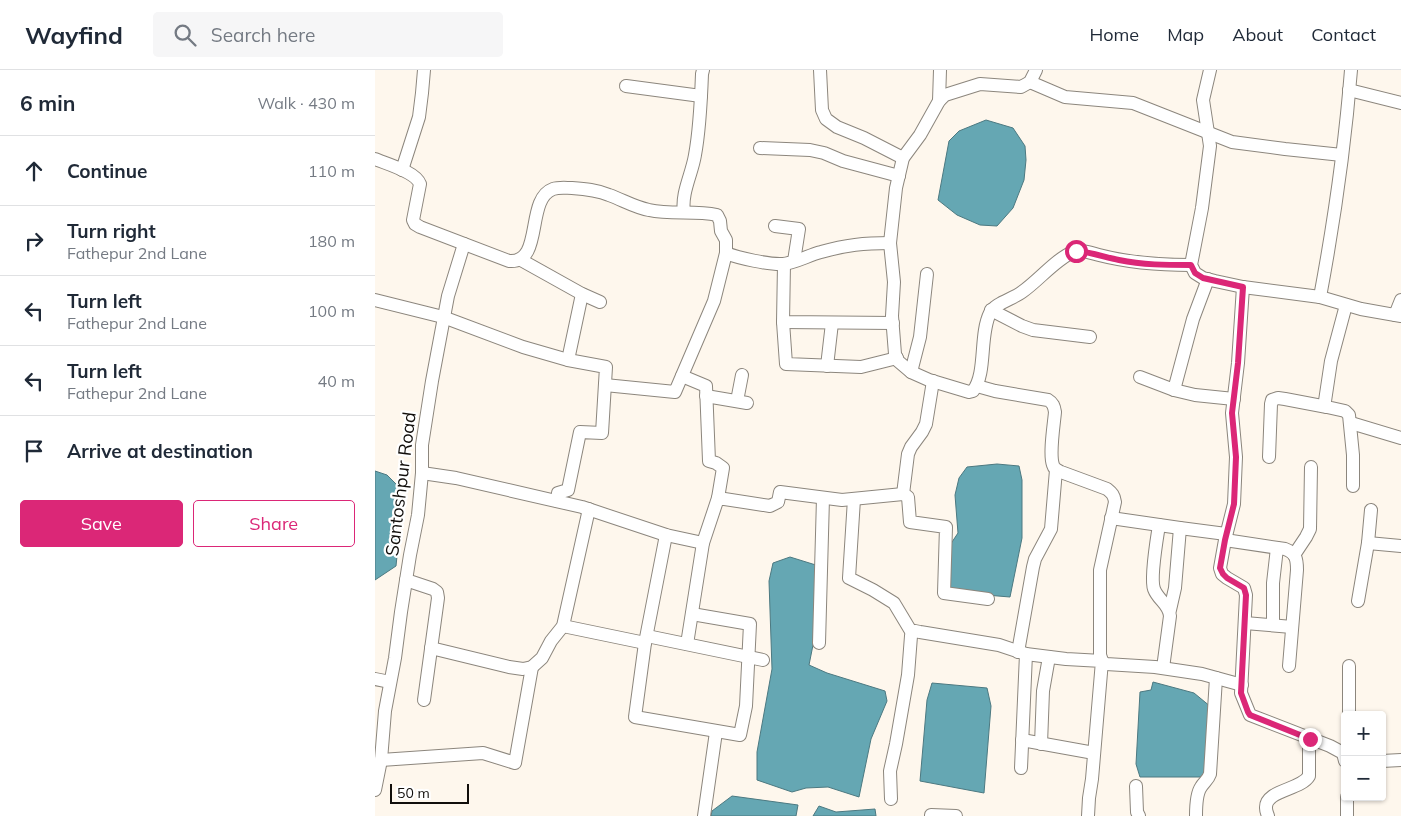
<!DOCTYPE html>
<meta charset="utf-8">
<style>
:root{--surface:#fff;--page:#f6f6f7;--text:#1f2937;--muted:#747a83;--line:#e0e1e3;--accent:#db2777}
body{margin:0;font-family:Mulish,sans-serif;background:var(--page);color:var(--text)}
.controls{position:absolute;right:15px;bottom:15px;display:grid;overflow:hidden;border-radius:5px;box-shadow:0 1px 4px #0004}
.controls button{width:45px;height:45px;display:grid;place-items:center;padding:0;border:0;border-bottom:1px solid var(--line);background:var(--surface);color:var(--text);font:25px sans-serif}
.scale{position:absolute;left:15px;bottom:12px;width:79px;box-sizing:border-box;padding-left:5px;border:2px solid #110e0b;border-top:0;font-size:14px;line-height:18px;white-space:nowrap;color:#110e0b;-webkit-text-stroke:4px #fff;paint-order:stroke}
.stop{position:absolute;width:15px;height:15px;margin:-11px;border:4px solid #db2777;border-radius:50%;background:#fff}
.stop.end{background:#db2777;border-color:#fff;box-shadow:0 1px 5px #0008}
.list{margin:0;padding:0;list-style:none}
h2{display:flex;justify-content:space-between;align-items:center;height:65px;margin:0;padding:0 20px;font-size:21px}
h2 small{font-size:16px;font-weight:400;color:var(--muted)}
.list li{display:grid;grid-template-columns:32px 1fr auto;gap:15px;align-items:center;box-sizing:border-box;height:70px;padding:0 20px;border-top:1px solid var(--line)}
.list b{display:block;font-size:19px;white-space:nowrap}
.list p{margin:0;font-size:16px;white-space:nowrap;color:var(--muted)}
.list em{font-size:16px;font-style:normal;color:var(--muted)}
.actions{display:flex;gap:10px;padding:15px 20px}
.actions a{flex:1;padding:11px 0;border:1px solid var(--accent);border-radius:5px;text-align:center;font-size:18px;color:var(--accent)}
.actions .main{background:var(--accent);color:#fff}
.icon{flex:none;width:28px;height:28px;fill:none;stroke:currentColor;stroke-width:2;stroke-linecap:round;stroke-linejoin:round}
.map{position:relative;flex:none;width:1026px;height:746px;overflow:hidden}
header{display:flex;align-items:center;gap:30px;box-sizing:border-box;height:70px;padding:0 25px;background:var(--surface);border-bottom:1px solid var(--line)}
header strong{font-size:24px}
nav{display:flex;gap:28px;margin-inline-start:auto;font-size:18px}
.search{width:350px;height:45px;background:var(--page);display:flex;align-items:center;gap:12px;box-sizing:border-box;padding:0 18px;border-radius:5px;color:var(--muted);font-size:19px}
main{display:flex}
aside{flex:1;background:var(--surface)}
.map>svg:first-child{display:block}
.water{fill:#65a7b3;stroke:#4c7981}
.lines{fill:none;stroke-linecap:round;stroke-linejoin:round}
.street-casing{stroke:#8c867d;stroke-width:14}
.street{stroke:#fff;stroke-width:12}
.route{stroke:#db2777;stroke-width:6}
.labels{text-anchor:middle;stroke-width:4.5;stroke-linejoin:round;paint-order:stroke}
.street-label{font-size:18px;fill:#110e0b;stroke:#fff}
</style>
<header>
<strong>Wayfind</strong>
<div class="search"><svg class="icon" aria-label="search" viewBox="0 0 24 24"><circle cx="10" cy="10" r="6"/><path d="M15 15l6 6"/></svg>Search here</div>
<nav><a>Home</a><a>Map</a><a>About</a><a>Contact</a></nav>
</header>
<main>
<aside>
<h2>6 min<small>Walk · 430 m</small></h2>
<ul class="list">
<li><svg class="icon" aria-label="ahead" viewBox="0 0 24 24"><path d="M12 20V5M6 11l6-6 6 6"/></svg><div><b>Continue</b></div><em>110 m</em></li>
<li><svg class="icon" aria-label="right" viewBox="0 0 24 24"><path d="M7 20v-9h11M14 6l5 5-5 5"/></svg><div><b>Turn right</b><p>Fathepur 2nd Lane</p></div><em>180 m</em></li>
<li><svg class="icon" aria-label="left" viewBox="0 0 24 24"><path d="M17 20v-9H6M10 6l-5 5 5 5"/></svg><div><b>Turn left</b><p>Fathepur 2nd Lane</p></div><em>100 m</em></li>
<li><svg class="icon" aria-label="left" viewBox="0 0 24 24"><path d="M17 20v-9H6M10 6l-5 5 5 5"/></svg><div><b>Turn left</b><p>Fathepur 2nd Lane</p></div><em>40 m</em></li>
<li><svg class="icon" aria-label="arrive" viewBox="0 0 24 24"><path d="M6 21V4h12l-3 4 3 4H6"/></svg><div><b>Arrive at destination</b></div></li>
</ul>
<div class="actions"><a class="main">Save</a><a>Share</a></div>
</aside>
<div class="map">
<svg width="1026" height="746" viewBox="0 0 1026 746">
<rect width="100%" height="100%" fill="#fef7ed"/>
<!-- water -->
<g class="water">
<polygon points="611,50 638,58 650,76 651,90 649,110 638,138 622,156 605,155 582,145 563,130 574,71 584,61"/>
<polygon points="622,394 644,396 647,410 647,468 635,527 575,522 575,475 583,463 580,425 584,408 592,397"/>
<polygon points="0,401 12,405 26,419 20,441 23,476 21,496 0,510"/>
<polygon points="415,487 444,496 445,540 434,595 452,603 510,621 512,631 496,669 484,727 453,717 431,718 417,722 382,710 382,682 397,599 394,511 398,493"/>
<polygon points="778,612 819,623 836,637 833,707 765,707 761,694 765,622 776,620"/>
<polygon points="557,613 612,618 616,636 609,723 545,711 552,630"/>
<polygon points="357,726 423,735 421,746 336,746 337,741"/>
<polygon points="444,736 461,742 500,739 501,746 438,746"/>
</g>
<g class="lines">
<defs>
<g id="street">
<polyline points="445,0 447,40 451,49 462,57 489,68 528,88"/>
<path d="M661,0L655,12L646,17L605,14L570,25L564,31L545,65L528,88L521,118L515,173L519,212L517,246L520,284L523,291L536,302L554,310L594,322L598,321C612,303 604,265 615,243C620,233 638,229 647,222C663,211 681,189 698,182C706,179 716,183 724,185C755,193 784,195 816,195"/>
<polyline points="835,0 828,30 835,76 827,138 816,195 820,203 828,208 840,211 868,217 945,227 986,239 1026,246"/>
<polyline points="655,12 690,27 758,33 857,72 910,79 967,85"/>
<polyline points="251,16 326,26"/>
<polyline points="974,20 1026,33"/>
<polyline points="564,31 565,0"/>
<polyline points="385,78 435,80 449,83 468,91 524,106"/>
<path d="M0,89C12,94 41,102 45,114L38,150L40,154L45,157L134,191C169,194 150,129 178,119C184,117 191,118 197,118C210,119 222,120 234,125C248,130 259,137 274,140C296,145 320,140 342,145L345,151L346,161L351,170V183C363,188 395,195 408,194C420,193 434,185 446,182C471,175 489,173 515,173"/>
<polyline points="27,100 44,47 47,23 49,0"/>
<path d="M309,142C306,123 317,104 320,85C325,58 326,31 327,4L328,0"/>
<polyline points="400,156 424,159 419,191"/>
<polyline points="146,190 207,224 225,232"/>
<polyline points="409,194 408,252 518,253"/>
<polyline points="868,217 863,293 857,343 861,387 859,434 850,470 845,498 847,504 852,508 869,518 871,525 866,623 875,645 955,676 968,683 970,691"/>
<path d="M945,227C959,152 970,76 976,0"/>
<polyline points="0,230 68,247 148,277 193,290 231,297 227,363 205,362 193,420 183,423 182,431"/>
<polyline points="971,235 956,291 950,331 950,335 952,337 970,341 974,345 978,385 978,416"/>
<polyline points="616,240 647,256 658,260 715,267"/>
<polyline points="1020,245 1026,230"/>
<polyline points="408,252 411,294 486,297 522,288"/>
<polyline points="193,290 207,224"/>
<polyline points="452,296 457,253"/>
<polyline points="536,302 545,267 552,204"/>
<polyline points="307,306 331,316 334,391 341,393 348,398 343,428"/>
<polyline points="765,307 799,320 820,325 859,329"/>
<polyline points="230,315 300,322 339,231 351,183"/>
<path d="M602,316L620,321L673,330C678,333 679,336 680,342C679,354 674,384 678,395C679,399 682,400 686,402L732,419C737,423 739,425 740,432L725,500V585L727,591L731,594L780,597L827,604L867,615"/>
<polyline points="799,320 818,249 833,209"/>
<polyline points="331,326 372,333"/>
<polyline points="362,331 367,305"/>
<polyline points="976,353 1026,368"/>
<polyline points="894,387 896,334 897,330 903,328 910,329 952,337"/>
<polyline points="47,403 81,408 207,437 291,465 328,473"/>
<polyline points="528,424 533,384 536,377 547,362 551,354 558,311"/>
<polyline points="479,429 474,508 498,520 519,533 537,563"/>
<polyline points="736,448 805,458 851,464"/>
<path d="M784,455C782,468 775,508 779,519C783,530 794,534 795,546L788,598"/>
<polyline points="291,465 270,573 260,647 365,665 371,636 375,554 317,544"/>
<path d="M850,470L910,479C921,483 922,489 922,500L914,596"/>
<polyline points="993,473 1026,476"/>
<polyline points="919,485 931,467 935,459 936,397"/>
<polyline points="31,510 58,519 62,522 63,528 49,630"/>
<polyline points="983,531 993,473 996,440"/>
<polyline points="795,540 800,518 805,458"/>
<polyline points="870,553 917,557"/>
<polyline points="898,555 898,513 902,478"/>
<polyline points="188,556 270,573"/>
<polyline points="272,566 388,590"/>
<polyline points="444,573 448,428"/>
<polyline points="312,574 328,473 343,428 395,436 403,432 405,422 467,430 528,424 533,427 535,452 571,457 569,523 613,529"/>
<polyline points="56,578 134,597 148,599 157,597 167,588 176,571 188,556 214,439"/>
<polyline points="643,582 658,497 660,489 676,459 681,400"/>
<polyline points="0,609 15,612"/>
<polyline points="974,645 974,596"/>
<polyline points="647,670 719,683"/>
<polyline points="666,674 668,621 674,587"/>
<polyline points="6,690 108,683 140,693 157,597"/>
<polyline points="1007,691 1026,690"/>
<polyline points="646,698 651,584"/>
<polyline points="761,716 762,742 764,746"/>
<polyline points="0,720 6,690 10,641 20,588 26,542 35,485 43,445 47,403 47,375 57,311 73,226 89,174"/>
<polyline points="972,727 972,746"/>
<polyline points="516,729 515,701 521,674 533,605 536,566 537,563 540,561 545,562 624,575 651,584 691,589 727,591 717,709 714,728 713,746"/>
<polyline points="556,745 581,746"/>
<polyline points="329,746 341,662"/>
<path d="M821,746C821,738 821,724 826,717C829,712 833,710 835,704L841,608"/>
<path d="M893,746C892,743 891,741 891,738C890,720 926,720 934,706V674L935,669"/>
</g>
</defs>
<!-- street casing -->
<use href="#street" class="street-casing"/>
<!-- street -->
<use href="#street" class="street"/>
</g>
<g class="lines">
<!-- route -->
<path class="route" d="M701,181C716,182 729,187 744,190C768,195 791,195 816,195L820,203L828,208L868,217L863,293L857,343L861,387L859,434L850,470L845,498L848,504L852,508L869,518L871,525L866,623L873,642L875,645L935,669"/>
</g>
<g class="labels">
<!-- street labels -->
<g class="street-label">
<text transform="translate(26 414) rotate(-83)" y="6">Santoshpur Road</text>
</g>
</g>
</svg>
<div class="controls">
<button>+</button>
<button>−</button>
</div>
<div class="scale">50 m</div>
<div class="stop" style="left:701px;top:181px"></div>
<div class="stop end" style="left:935px;top:669px"></div>
</div>
</main>
